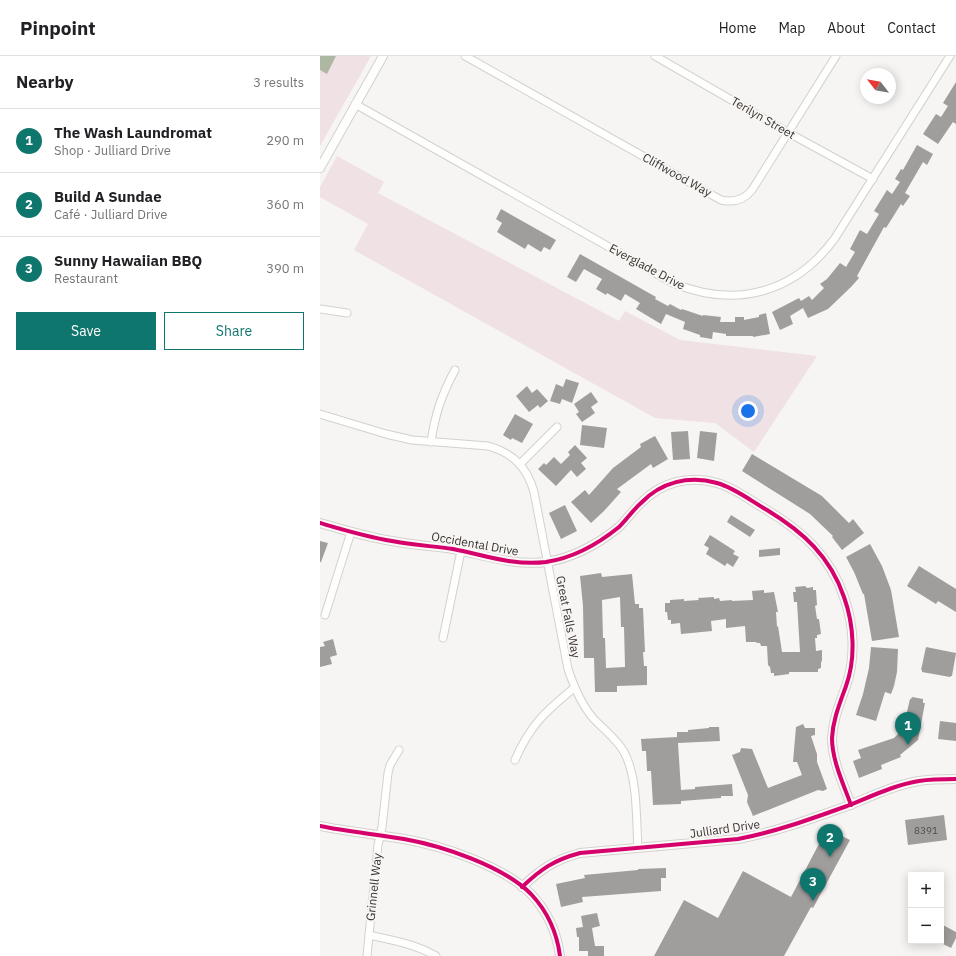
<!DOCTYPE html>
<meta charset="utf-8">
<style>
:root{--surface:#fff;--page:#f6f6f6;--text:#202124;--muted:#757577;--line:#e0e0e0;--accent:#0f766e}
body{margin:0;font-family:"IBM Plex Sans",sans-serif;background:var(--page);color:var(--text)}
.controls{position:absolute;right:12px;bottom:12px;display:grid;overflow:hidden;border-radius:0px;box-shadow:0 2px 10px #0003}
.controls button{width:36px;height:36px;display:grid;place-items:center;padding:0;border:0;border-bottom:1px solid var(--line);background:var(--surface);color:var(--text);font:20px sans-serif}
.compass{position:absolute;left:540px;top:12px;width:36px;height:36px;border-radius:50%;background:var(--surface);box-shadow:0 2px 10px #0003;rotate:301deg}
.you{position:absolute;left:428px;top:355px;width:14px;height:14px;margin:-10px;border:3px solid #fff;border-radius:50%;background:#1a73e8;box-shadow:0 0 0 6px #1a73e833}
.badge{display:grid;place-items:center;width:26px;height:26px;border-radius:50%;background:var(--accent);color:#fff;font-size:13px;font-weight:700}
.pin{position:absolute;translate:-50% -33px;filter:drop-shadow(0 1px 2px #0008)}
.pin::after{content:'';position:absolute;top:21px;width:14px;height:12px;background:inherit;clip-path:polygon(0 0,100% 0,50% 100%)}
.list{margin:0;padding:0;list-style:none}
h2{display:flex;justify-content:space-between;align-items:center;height:52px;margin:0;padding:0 16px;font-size:17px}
h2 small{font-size:13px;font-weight:400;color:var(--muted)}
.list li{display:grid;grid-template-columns:26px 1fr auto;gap:12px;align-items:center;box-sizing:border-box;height:64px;padding:0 16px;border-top:1px solid var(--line)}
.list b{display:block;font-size:15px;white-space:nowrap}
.list p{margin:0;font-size:13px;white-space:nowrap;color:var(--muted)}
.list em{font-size:13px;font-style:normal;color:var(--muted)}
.actions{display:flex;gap:8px;padding:12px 16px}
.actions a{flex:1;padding:9px 0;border:1px solid var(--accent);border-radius:0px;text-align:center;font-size:14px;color:var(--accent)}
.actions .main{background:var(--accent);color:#fff}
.map{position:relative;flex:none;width:636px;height:900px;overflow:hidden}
header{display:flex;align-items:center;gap:24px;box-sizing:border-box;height:56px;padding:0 20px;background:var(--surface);border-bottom:1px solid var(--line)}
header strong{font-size:19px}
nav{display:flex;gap:22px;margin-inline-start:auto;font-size:14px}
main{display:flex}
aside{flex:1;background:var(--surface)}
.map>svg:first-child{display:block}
.green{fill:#efe1e4}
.water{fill:#aeb7a2}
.building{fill:#a09e9d;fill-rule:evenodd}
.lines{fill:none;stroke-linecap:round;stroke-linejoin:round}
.minor-casing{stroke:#d2d1cf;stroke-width:9}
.tertiary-casing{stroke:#d2d1cf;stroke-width:10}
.minor{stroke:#fefefd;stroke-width:7}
.tertiary{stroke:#fefefd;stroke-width:8}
.cycleway-casing{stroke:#f8f5f2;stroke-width:6}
.cycleway{stroke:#d6006c;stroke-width:4}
.labels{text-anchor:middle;stroke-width:4;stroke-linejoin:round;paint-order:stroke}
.number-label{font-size:10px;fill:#504e4e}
.street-label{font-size:12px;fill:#363433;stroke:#f8f5f2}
</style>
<header>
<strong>Pinpoint</strong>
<nav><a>Home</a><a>Map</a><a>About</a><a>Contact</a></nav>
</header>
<main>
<aside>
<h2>Nearby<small>3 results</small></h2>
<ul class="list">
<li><span class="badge">1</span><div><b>The Wash Laundromat</b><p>Shop · Julliard Drive</p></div><em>290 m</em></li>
<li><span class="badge">2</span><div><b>Build A Sundae</b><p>Café · Julliard Drive</p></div><em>360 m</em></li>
<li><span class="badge">3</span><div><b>Sunny Hawaiian BBQ</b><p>Restaurant</p></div><em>390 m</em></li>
</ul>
<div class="actions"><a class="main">Save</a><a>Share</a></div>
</aside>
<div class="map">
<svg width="636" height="900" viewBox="0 0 636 900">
<rect width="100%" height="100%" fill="#f7f5f3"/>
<!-- green -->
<g class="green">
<polygon points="0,0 51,0 0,90"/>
<polygon points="17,100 64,126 58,137 299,265 305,255 360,284 497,300 434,396 395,367 335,362 34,194 48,168 0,141 0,131"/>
</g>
<!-- water -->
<polygon class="water" points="0,0 16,0 7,18 0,14"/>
<!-- building -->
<g class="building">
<polygon points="636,26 636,68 633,66 618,88 603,78 616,58 621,61 628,50 623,47"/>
<polygon points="597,89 613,98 607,109 603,106 585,137 590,140 583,150 581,148 566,172 564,171 537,220 539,222 531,231 508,253 488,262 483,252 470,260 473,268 460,274 452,256 479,242 481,245 489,240 492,244 504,232 500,228 507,223 520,207 526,211 535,196 530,193 540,174 547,178 559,158 554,155 567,134 572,138 580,126 575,123 581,113 583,114"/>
<polygon points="181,153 236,184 230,194 224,191 221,196 208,188 205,193 177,176 182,167 176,163"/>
<polygon points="260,198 336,241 335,243 348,250 350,248 361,254 362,253 383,260 383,259 401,261 400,266 415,266 415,261 424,261 424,264 439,261 439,259 446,257 450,278 433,281 433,280 406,280 406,278 393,276 392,283 380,281 380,279 363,273 365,266 346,258 341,268 316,253 320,247 305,238 301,245 287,237 286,239 276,233 282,223 264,213 256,226 247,221"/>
<polygon points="246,323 259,327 252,347 242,343 240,348 230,345 236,328 243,331"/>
<polygon points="207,330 212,337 217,333 228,345 220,352 218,349 209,356 196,340"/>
<polygon points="271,336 278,346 271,351 275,357 262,366 256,358 259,356 254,348"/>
<polygon points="195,358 213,368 202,387 192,382 191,384 183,379"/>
<polygon points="262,369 287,372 284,392 260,389"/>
<polygon points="368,375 370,403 353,404 351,376"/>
<polygon points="380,375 397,377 394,405 377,402"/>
<polygon points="335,380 348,403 333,412 331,408 297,433 301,436 284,455 271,467 251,446 265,434 269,439 293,412 321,391 320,388"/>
<polygon points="255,389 267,402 261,407 266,413 257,421 251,414 236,430 218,413 224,407 226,409 234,401 241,408 250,399 248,396"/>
<polygon points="432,398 502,440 529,467 533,463 544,477 522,494 512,481 513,480 490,458 422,415"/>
<polygon points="245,449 257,475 241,483 229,457"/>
<polygon points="411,459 435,474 430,481 407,466"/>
<polygon points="390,479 415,495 413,498 419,501 413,511 407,507 405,510 386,498 389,492 384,489"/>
<polygon points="0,485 8,487 1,506 0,506"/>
<polygon points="550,488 562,510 571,534 579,581 552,585 544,538 543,538 534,516 526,501"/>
<polygon points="460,492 460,499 439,501 439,494"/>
<polygon points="599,510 636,533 636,556 618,545 616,548 587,530"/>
<path d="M281,517L282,521L312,518L315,548H319V552H323L325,596H323L324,610H327V629L297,630V636H275L274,602H264L263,550L260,520ZM300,541L301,571H304L305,611L286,612L285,582H283L282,544Z"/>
<polygon points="485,530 487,532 493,531 493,534 496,534 497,549 495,550 497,563 499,563 501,578 497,579 497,582 495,582 496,595 502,594 502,604 501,607 501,612 498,613 498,616 469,616 469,618 454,620 454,617 451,617 450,611 448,609 447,590 441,590 440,587 437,587 436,586 426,586 425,570 406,572 406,563 391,565 392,575 361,578 360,567 351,568 351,564 348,564 347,556 345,556 345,547 350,547 350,544 364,543 364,545 379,544 378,542 394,541 394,543 399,542 400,545 412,544 412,545 433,544 432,535 444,534 444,537 454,536 458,556 456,556 457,571 458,570 462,596 480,596 477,546 474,546 473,536 476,536 475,531"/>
<polygon points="13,583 17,599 10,601 12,608 0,611 0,591 5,590 3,586"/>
<polygon points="551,591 578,593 577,616 574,630 571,638 565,636 556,665 536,659 543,638 549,612"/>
<polygon points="606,591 636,597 632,620 631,620 630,621 602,616 602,614 601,614"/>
<polygon points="592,641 603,643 603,647 605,647 598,684 580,699 581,701 561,709 562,713 539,722 533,705 541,702 538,694 574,682 583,673 590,643 591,643"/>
<polygon points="620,665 636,667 636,685 618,683"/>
<polygon points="483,668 485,672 495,672 495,679 491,680 497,698 497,706 507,733 503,735 498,734 433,760 427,746 428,739 412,699 420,696 421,692 432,693 448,732 482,719 477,706 473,706 476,671"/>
<polygon points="389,671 399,671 400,685 358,687 361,734 375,733 375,731 412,728 413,740 401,740 401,742 361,745 361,748 333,749 331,715 327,715 326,695 322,695 321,683 357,681 357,676 368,676 368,674 389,672"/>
<polygon points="624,759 627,784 588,789 585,764"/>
<polygon points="520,779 530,784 493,852 491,851 464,900 334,900 364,844 398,862 423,815 471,841 500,786"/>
<polygon points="346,812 346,822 341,822 341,835 262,841 263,846 241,851 236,828 265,822 264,819 318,814 318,813"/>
<polygon points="277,857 280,870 272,872 275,890 284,890 284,900 268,900 268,895 259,895 259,881 257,881 256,872 263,871 261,860"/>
<polygon points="621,868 636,876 636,882 631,892 621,887"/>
</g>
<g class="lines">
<defs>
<g id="minor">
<path d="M145,0L401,144C414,147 424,144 432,134L516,0"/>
<polyline points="335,0 467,76 553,123"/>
<path d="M35,48L353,227C416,253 475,237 515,182L630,0"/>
<polyline points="0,253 27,257"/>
<path d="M0,358L66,378L92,384L168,390C193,397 207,411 214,436L248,613C254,631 261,648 273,662C283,673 297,683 304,696C318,722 316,762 318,792"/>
<path d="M111,386C115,358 122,338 135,314"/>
<polyline points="200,408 237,371"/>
<polyline points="5,559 31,476"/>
<polyline points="123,582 141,495"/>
<path d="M195,704C210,669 226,655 254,632"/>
<path d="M49,879C72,884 95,888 116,900"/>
<polyline points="47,900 58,789 62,771 68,717 70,709 79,694"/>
</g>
<g id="tertiary">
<polyline points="0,112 63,0"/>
<path d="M0,467C24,474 47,481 72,485C92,489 112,490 133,493C164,499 193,510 226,506C253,502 278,488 299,471C307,463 313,454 321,447C341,426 369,419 397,427C415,432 431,445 447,454C483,476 510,500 524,541C534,569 536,602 526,630C520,647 513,663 512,682C512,704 523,727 531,749"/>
<path d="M0,770C28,776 56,778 84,783C123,790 183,810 211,838C227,855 237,877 240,900"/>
<path d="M202,831C221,813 234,804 260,797L418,783C455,776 491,763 527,750C550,741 574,729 599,725C611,723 624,723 636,723"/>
</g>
</defs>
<!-- minor casing -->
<use href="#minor" class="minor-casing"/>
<!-- tertiary casing -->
<use href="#tertiary" class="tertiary-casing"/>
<!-- minor -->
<use href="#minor" class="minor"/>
<!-- tertiary -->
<use href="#tertiary" class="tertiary"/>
<defs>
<g id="cycleway">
<path d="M0,467C24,474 47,481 72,485C92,489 112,490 133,493C164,499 193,510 226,506C253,502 278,488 299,471C307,463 313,454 321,447C341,426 369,419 397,427C415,432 431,445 447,454C483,476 510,500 524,541C534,569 536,602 526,630C520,647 513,663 512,682C512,704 523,727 531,749"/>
<path d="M0,770C28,776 56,778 84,783C123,790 183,810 211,838C227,855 237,877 240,900"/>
<path d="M202,831C221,813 234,804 260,797L418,783C455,776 491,763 527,750C550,741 574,729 599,725C611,723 624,723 636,723"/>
</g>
</defs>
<!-- cycleway casing -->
<use href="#cycleway" class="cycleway-casing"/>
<!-- cycleway -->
<use href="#cycleway" class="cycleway"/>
</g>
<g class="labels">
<!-- number labels -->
<g class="number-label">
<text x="606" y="778">8391</text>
</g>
<!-- street labels -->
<g class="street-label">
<text transform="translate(443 62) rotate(30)" y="4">Terilyn Street</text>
<text transform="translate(357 119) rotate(29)" y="4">Cliffwood Way</text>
<text transform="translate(327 211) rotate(28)" y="4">Everglade Drive</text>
<text transform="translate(155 488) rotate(10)" y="4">Occidental Drive</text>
<text transform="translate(248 561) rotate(79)" y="4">Great Falls Way</text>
<text transform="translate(405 773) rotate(-8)" y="4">Julliard Drive</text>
<text transform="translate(54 831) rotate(-84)" y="4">Grinnell Way</text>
</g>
</g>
</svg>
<div class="controls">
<button>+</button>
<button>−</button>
</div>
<svg class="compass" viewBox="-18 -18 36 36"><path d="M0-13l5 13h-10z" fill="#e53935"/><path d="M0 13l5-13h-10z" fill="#757577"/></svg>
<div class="you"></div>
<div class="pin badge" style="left:588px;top:689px">1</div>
<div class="pin badge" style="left:510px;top:801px">2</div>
<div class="pin badge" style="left:493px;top:845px">3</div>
</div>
</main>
